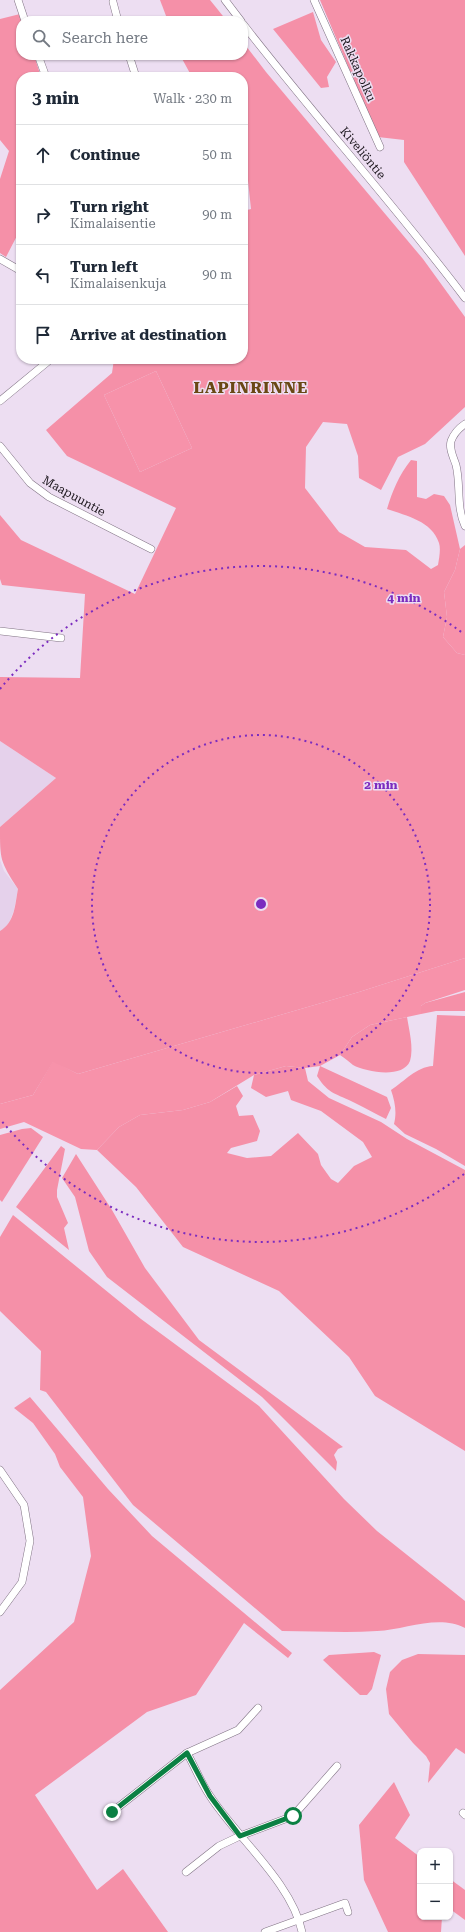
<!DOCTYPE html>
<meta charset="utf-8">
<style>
:root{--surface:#fff;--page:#f2f2f3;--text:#1f2937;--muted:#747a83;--line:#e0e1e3}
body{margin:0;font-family:"Roboto Serif",serif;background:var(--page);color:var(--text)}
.controls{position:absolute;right:12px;bottom:12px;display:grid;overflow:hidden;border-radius:8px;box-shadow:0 1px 3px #0004}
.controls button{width:36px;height:36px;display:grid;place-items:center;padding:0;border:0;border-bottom:1px solid var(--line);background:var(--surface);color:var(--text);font:20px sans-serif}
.stop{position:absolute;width:12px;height:12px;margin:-9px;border:3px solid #0b8043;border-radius:50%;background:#fff}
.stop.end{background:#0b8043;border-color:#fff;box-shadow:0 1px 4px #0008}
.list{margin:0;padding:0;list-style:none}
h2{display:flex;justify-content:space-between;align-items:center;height:52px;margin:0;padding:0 16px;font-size:17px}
h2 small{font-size:13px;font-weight:400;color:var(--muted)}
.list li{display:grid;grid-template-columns:26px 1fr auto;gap:12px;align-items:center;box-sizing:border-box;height:60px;padding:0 16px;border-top:1px solid var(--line)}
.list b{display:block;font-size:15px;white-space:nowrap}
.list p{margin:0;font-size:13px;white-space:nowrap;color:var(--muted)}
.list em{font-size:13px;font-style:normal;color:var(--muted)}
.icon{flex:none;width:22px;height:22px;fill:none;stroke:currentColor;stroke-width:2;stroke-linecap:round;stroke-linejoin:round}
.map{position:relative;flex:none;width:465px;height:1932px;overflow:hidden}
.search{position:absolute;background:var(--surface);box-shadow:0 1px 3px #0004;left:16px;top:16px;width:232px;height:44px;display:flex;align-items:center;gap:10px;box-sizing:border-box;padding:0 14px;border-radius:16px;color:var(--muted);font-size:15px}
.panel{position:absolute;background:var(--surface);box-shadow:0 1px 3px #0004;left:16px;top:72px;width:232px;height:292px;border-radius:16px}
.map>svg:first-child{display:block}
.built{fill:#e5d1eb}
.green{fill:#f792aa}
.forest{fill:#f590a8;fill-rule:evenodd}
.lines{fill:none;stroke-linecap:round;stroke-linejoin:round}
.minor-casing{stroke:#807384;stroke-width:8}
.minor{stroke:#fff;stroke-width:7}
.route{stroke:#0b8043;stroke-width:5}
.ring{fill:none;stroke:#7b2cbf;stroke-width:2;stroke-dasharray:2 4}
.labels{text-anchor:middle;stroke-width:3;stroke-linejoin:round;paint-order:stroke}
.street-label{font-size:12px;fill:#1c161d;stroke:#eddef2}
.district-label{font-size:16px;font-weight:bold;letter-spacing:1px;fill:#694814;stroke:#eddef2}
.centre{fill:#7b2cbf;stroke:#eddef2;stroke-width:2}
.ring-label{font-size:12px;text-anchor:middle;font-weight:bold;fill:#7b2cbf;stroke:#eddef2;stroke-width:3;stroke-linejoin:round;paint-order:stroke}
</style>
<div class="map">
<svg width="465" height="1932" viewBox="0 0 465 1932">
<rect width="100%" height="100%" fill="#eddef2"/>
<!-- built -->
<g class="built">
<polygon points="0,741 56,778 0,827"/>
<polygon points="0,860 4,871 18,889 14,910 8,926 0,931"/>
</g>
<!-- green -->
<g class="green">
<polygon points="156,371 192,448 140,472 104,395"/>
<polygon points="465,545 465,655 457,653 443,637 447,617 444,592 455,570 460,549"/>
<polygon points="465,958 465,990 425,1003 421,1006 421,1014 370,1025 352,1037 340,1055 320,1066 305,1068 286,1066 254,1075 210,1102 183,1110 140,1115 119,1127 97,1150 81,1149 24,1122 0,1129 0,1104 33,1095 53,1061 78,1074 359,992"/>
</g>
<!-- forest -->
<g class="forest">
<polygon points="160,0 210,0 227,21 168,21"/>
<polygon points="320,0 465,0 465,256 404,162 404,140 378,137"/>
<polygon points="313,12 321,40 336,62 327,77 329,87 321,88 273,29"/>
<polygon points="20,14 22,21 21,21 21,55 34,55 41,77 21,77 21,230 20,230 6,257 0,253 0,179 9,151 0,140 0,19"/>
<path d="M243,42L266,72L423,259L465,317V407L425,444L398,457L381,490L359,478L358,456L347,424L323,422L306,447L305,488L339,532L365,547L406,550L431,569L438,565C439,559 441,549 439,543C432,521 407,516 387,509C392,492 399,475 411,460L417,461V497L426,499L434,494L444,496L450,505L460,549L455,570L444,592L447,617L443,637L457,653L465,655V958L359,992L78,1074L53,1062L33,1095L0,1104V931C15,922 15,905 18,889C0,861 0,860 0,827L56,778L0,741V677L80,678L85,594L2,585L0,579V515L21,540L135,594L176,508L67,456L46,430L112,373L114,359H243V211L251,209L246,162L243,156V77H192L180,55H243ZM156,371L192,448L140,472L104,395Z"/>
<polygon points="465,992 465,1011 436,1011 421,1014 421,1006 425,1003"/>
<path d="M437,1015L465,1016V1166L436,1149L405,1134L394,1124C397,1112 395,1102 391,1090C405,1081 416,1067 433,1066Z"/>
<path d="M407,1017C409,1030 414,1048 410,1061C403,1079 366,1072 353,1065C349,1062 345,1058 340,1055L352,1037L370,1025Z"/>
<polygon points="286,1066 305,1068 308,1081 329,1098 381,1122 407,1139 465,1170 465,1451 375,1396 349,1357 279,1291 183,1247 136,1187 97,1150 119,1127 140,1115 183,1110 210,1102 237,1086 243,1096 236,1106 239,1116 253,1115 260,1131 257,1141 231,1148 227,1153 247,1158 271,1156 298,1133 318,1154 321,1165 331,1179 338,1183 354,1166 372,1157 363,1142 321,1111 291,1100 288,1091 266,1097 251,1088 254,1075"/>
<path d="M320,1066L387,1097L391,1108L386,1119C375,1114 366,1108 355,1103C336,1093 329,1095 317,1076Z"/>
<polygon points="31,1128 43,1137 2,1202 0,1200 0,1135 22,1129"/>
<polygon points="61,1146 65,1149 57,1190 57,1197 68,1223 64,1228 69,1250 16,1207"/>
<polygon points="76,1154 112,1210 145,1268 199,1340 343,1447 338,1449 334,1455 337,1462 336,1471 262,1397 107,1277 89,1251 75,1197 62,1178"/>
<path d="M13,1215L141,1319L259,1406L344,1499L377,1531L465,1601V1628C438,1614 405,1630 377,1631C346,1633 314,1631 282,1631L133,1505L46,1392L40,1390L41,1351L0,1311V1237Z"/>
<polygon points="30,1397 108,1489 152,1536 292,1653 288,1658 244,1623 196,1695 147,1712 35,1795 97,1890 123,1869 168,1932 0,1932 0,1690 74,1622 91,1556 83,1497 60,1467 55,1454 33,1423 14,1408"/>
<polygon points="374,1652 381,1655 372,1689 367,1695 360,1695 323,1660 329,1655"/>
<polygon points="418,1654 465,1655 465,1754 456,1748 428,1783 430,1763 426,1756 413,1743 389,1714 386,1689 390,1672 402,1660"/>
<polygon points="394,1782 410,1815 395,1838 420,1857 420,1917 442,1917 441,1932 388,1932 364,1880 359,1825"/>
<polygon points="450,1879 465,1890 465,1920 450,1909"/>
</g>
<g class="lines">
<defs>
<g id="minor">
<polyline points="18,0 25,21"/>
<polyline points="225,0 241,21"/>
<polyline points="314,0 380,147"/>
<polyline points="113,2 118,21"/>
<path d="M243,24C315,117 394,204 465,298"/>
<polyline points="38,55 46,77"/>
<polyline points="129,55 136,77"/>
<polyline points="0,259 21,271"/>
<polyline points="0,401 51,359"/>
<path d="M465,424C459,428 454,433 451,441C449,449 453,456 456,465C461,485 456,507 465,526"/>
<polyline points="0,446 30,483 49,497 151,549"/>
<polyline points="0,631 61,638"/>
<polyline points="0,1470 24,1505 30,1541 22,1582 0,1612"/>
<path d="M258,1708L238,1730L187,1753C195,1767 201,1783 210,1796C237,1838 292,1883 302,1932"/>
<polyline points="112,1812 187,1753"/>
<polyline points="463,1813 465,1815"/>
<polyline points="186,1872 219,1846 240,1836 293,1816 337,1766"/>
<polyline points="265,1932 345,1903 348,1912"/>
</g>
</defs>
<!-- minor casing -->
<use href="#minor" class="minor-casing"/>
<!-- minor -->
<use href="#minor" class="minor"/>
</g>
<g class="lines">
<!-- route -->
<polyline class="route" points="112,1812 187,1753 210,1796 240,1836 293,1816"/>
</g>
<!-- distance rings -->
<g class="ring">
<circle cx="261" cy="904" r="169"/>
<path d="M464 1174A338 338 0 0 1 0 1119M0 689A338 338 0 0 1 464 634"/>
</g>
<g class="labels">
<!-- street labels -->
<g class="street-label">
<text transform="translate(358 69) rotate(66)" y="4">Rakkapolku</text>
<text transform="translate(363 153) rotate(50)" y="4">Kiveliöntie</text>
<text transform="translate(74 496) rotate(29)" y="4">Maapuuntie</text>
</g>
<!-- district labels -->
<g class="district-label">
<text x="251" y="393">LAPINRINNE</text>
</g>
</g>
<circle cx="261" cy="904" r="6" class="centre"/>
<g class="ring-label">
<text x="404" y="602">4 min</text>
<text x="381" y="789">2 min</text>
</g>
</svg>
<div class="controls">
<button>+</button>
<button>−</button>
</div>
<div class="stop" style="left:293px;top:1816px"></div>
<div class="stop end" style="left:112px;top:1812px"></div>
<div class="search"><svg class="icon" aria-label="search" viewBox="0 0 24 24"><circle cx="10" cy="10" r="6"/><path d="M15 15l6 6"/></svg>Search here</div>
<section class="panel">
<h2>3 min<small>Walk · 230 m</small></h2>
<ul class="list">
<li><svg class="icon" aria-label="ahead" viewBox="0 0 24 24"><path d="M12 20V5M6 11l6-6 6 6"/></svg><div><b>Continue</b></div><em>50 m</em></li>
<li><svg class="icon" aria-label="right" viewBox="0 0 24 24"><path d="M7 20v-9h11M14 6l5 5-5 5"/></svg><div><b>Turn right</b><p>Kimalaisentie</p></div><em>90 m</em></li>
<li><svg class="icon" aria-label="left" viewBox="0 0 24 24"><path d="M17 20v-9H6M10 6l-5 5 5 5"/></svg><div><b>Turn left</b><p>Kimalaisenkuja</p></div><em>90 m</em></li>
<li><svg class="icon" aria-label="arrive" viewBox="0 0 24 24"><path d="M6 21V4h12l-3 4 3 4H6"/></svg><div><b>Arrive at destination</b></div></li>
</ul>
</section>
</div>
